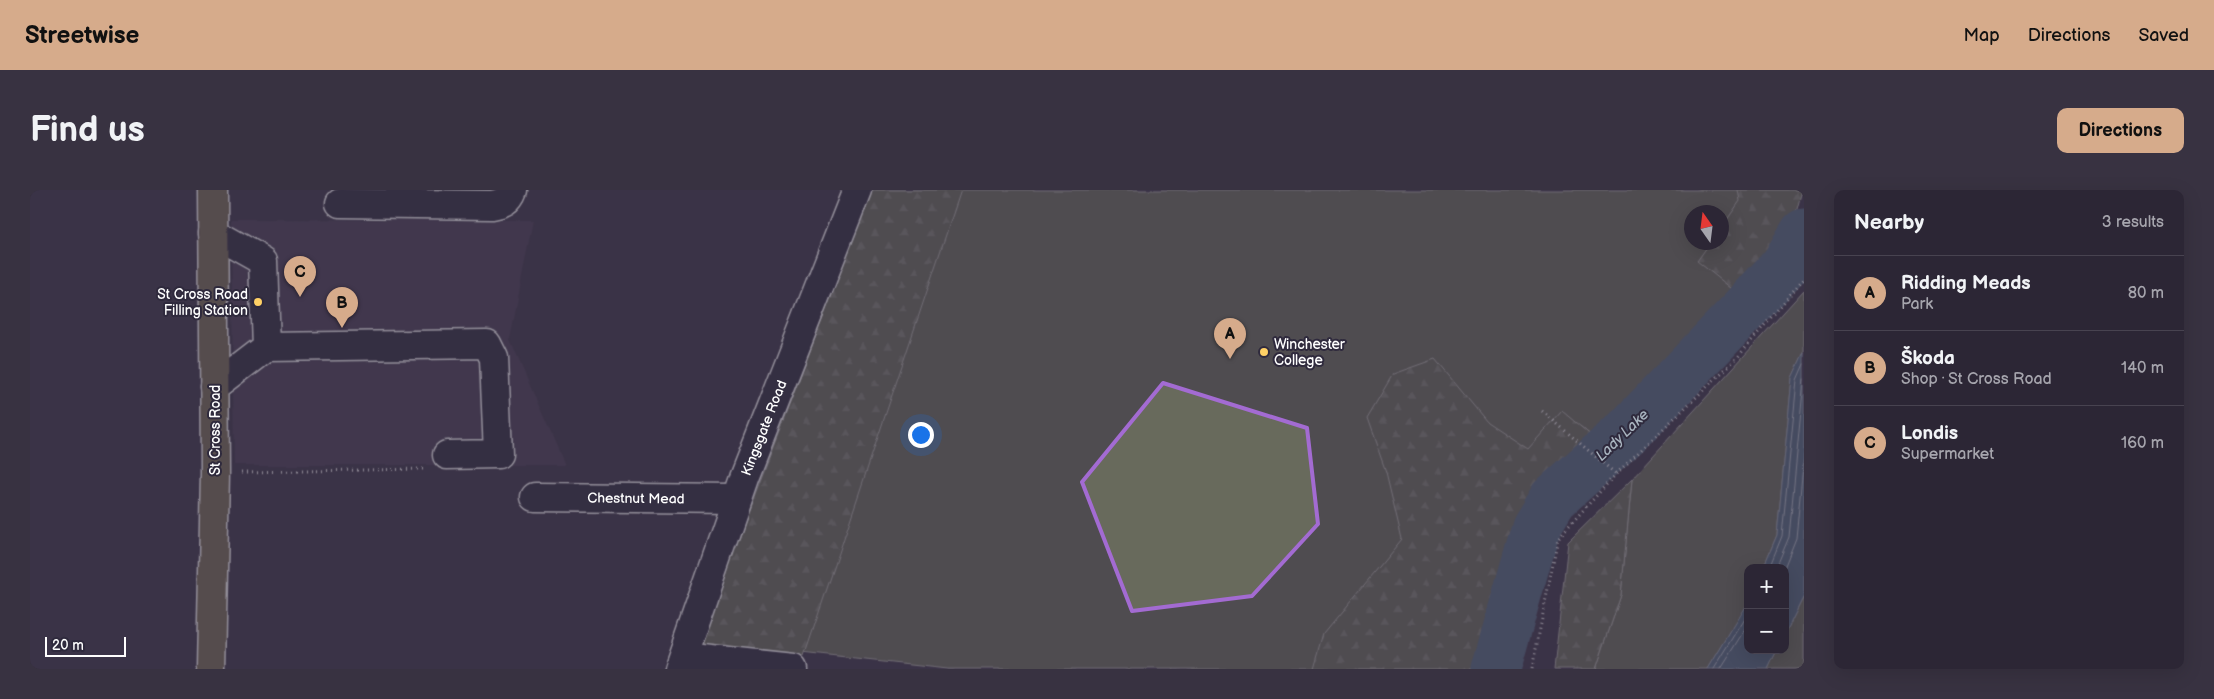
<!DOCTYPE html>
<meta charset="utf-8">
<style>
:root{--surface:#2c2635;--page:#383241;--text:#f1f3f6;--muted:#a6a5ad;--line:#484350;--accent:#d6ab8b}
body{margin:0;font-family:"Balsamiq Sans",sans-serif;background:var(--page);color:var(--text)}
.controls{position:absolute;right:15px;bottom:15px;display:grid;overflow:hidden;border-radius:10px;box-shadow:0 5px 20px #0002}
.controls button{width:45px;height:45px;display:grid;place-items:center;padding:0;border:0;border-bottom:1px solid var(--line);background:var(--surface);color:var(--text);font:25px sans-serif}
.compass{position:absolute;left:1654px;top:15px;width:45px;height:45px;border-radius:50%;background:var(--surface);box-shadow:0 5px 20px #0002;rotate:346deg}
.scale{position:absolute;left:15px;bottom:12px;width:81px;box-sizing:border-box;padding-left:5px;border:2px solid #fff;border-top:0;font-size:14px;line-height:18px;white-space:nowrap;color:#fff;-webkit-text-stroke:4px #2f2a3d;paint-order:stroke}
.you{position:absolute;left:890px;top:244px;width:18px;height:18px;margin:-12px;border:4px solid #fff;border-radius:50%;background:#1a73e8;box-shadow:0 0 0 8px #1a73e833}
.badge{display:grid;place-items:center;width:32px;height:32px;border-radius:50%;background:var(--accent);color:#111;font-size:16px;font-weight:700}
.pin{position:absolute;translate:-50% -41px;filter:drop-shadow(0 1px 2px #0008)}
.pin::after{content:'';position:absolute;top:26px;width:18px;height:15px;background:inherit;clip-path:polygon(0 0,100% 0,50% 100%)}
.list{margin:0;padding:0;list-style:none}
h2{display:flex;justify-content:space-between;align-items:center;height:65px;margin:0;padding:0 20px;font-size:21px}
h2 small{font-size:16px;font-weight:400;color:var(--muted)}
.list li{display:grid;grid-template-columns:32px 1fr auto;gap:15px;align-items:center;box-sizing:border-box;height:75px;padding:0 20px;border-top:1px solid var(--line)}
.list b{display:block;font-size:19px;white-space:nowrap}
.list p{margin:0;font-size:16px;white-space:nowrap;color:var(--muted)}
.list em{font-size:16px;font-style:normal;color:var(--muted)}
.map{position:relative;flex:none;width:1774px;height:479px;overflow:hidden;border-radius:10px}
header{display:flex;align-items:center;gap:30px;box-sizing:border-box;height:70px;padding:0 25px;background:var(--accent);color:#111}
header strong{font-size:24px}
nav{display:flex;gap:28px;margin-inline-start:auto;font-size:18px}
.intro{display:flex;align-items:center;justify-content:space-between;box-sizing:border-box;height:120px;padding:0 30px}
h1{margin:0;font-size:35px}
.button{padding:12px 22px;border-radius:10px;background:var(--accent);color:#111;font-size:18px;font-weight:700}
main{display:flex;gap:30px;padding:0 30px}
aside{flex:1;background:var(--surface);border-radius:10px;box-shadow:0 5px 20px #0002}
.map>svg:first-child{display:block}
.built{fill:#493e54}
.green{fill:#686a5b;stroke:#b4b4ad;fill-rule:evenodd}
.forest{fill:url(#forest-firs);stroke:#b4b4ad}
.water{fill:#53687f;stroke:#98a4b2}
.lines{fill:none;stroke-linecap:round;stroke-linejoin:round}
.shore{stroke:#bac3cc;stroke-width:1}
.river{stroke:#53687f;stroke-width:49}
.minor-casing{stroke:#fff;stroke-width:31}
.major-casing{stroke:#fff;stroke-width:31}
.path{stroke:#fff;stroke-width:3;stroke-dasharray:1 4;stroke-linecap:butt}
.minor{stroke:#2f2a3d;stroke-width:28}
.major{stroke:#766a54;stroke-width:28}
.marked{fill:none;stroke:#a36bd2;stroke-width:4;stroke-linejoin:round}
.poi-dot{fill:#ffd166;stroke:#2f2a3d;stroke-width:2}
.labels{text-anchor:middle;stroke-width:4;stroke-linejoin:round;paint-order:stroke}
.poi-label{font-size:14px;fill:#fff;stroke:#2f2a3d;text-anchor:end}
.street-label{font-size:14px;fill:#fff;stroke:#2f2a3d}
.water-label{font-size:15px;font-style:italic;fill:#a9b4bf;stroke:#2f2a3d}
</style>
<header>
<strong>Streetwise</strong>
<nav><a>Map</a><a>Directions</a><a>Saved</a></nav>
</header>
<div class="intro"><h1>Find us</h1><a class="button">Directions</a></div>
<main>
<div class="map">
<svg width="1774" height="479" viewBox="0 0 1774 479">
<defs>
<pattern id="forest-firs" width="22" height="20" patternUnits="userSpaceOnUse" patternTransform="scale(1.25)"><rect width="22" height="20" fill="#686a5b"/><path d="M5 1l3.5 6h-7zM16 11l3.5 6h-7z" fill="#7f8074"/></pattern>
</defs>
<rect width="100%" height="100%" fill="#3b3347"/>
<filter id="ink" filterUnits="userSpaceOnUse"><feTurbulence type="fractalNoise" baseFrequency=".02" numOctaves="2"/><feDisplacementMap in="SourceGraphic" scale="10" xChannelSelector="R" yChannelSelector="G"/><feConvolveMatrix kernelMatrix="1 2 1 2 8 2 1 2 1" color-interpolation-filters="sRGB"/></filter>
<g filter="url(#ink)">
<!-- built -->
<polygon class="built" points="201,29 503,30 480,150 535,275 204,275"/>
<!-- green -->
<g class="green">
<path d="M846,0H1757L1696,94L1706,102L1570,253L1550,236L1499,286L1448,479H917L672,452ZM1662,22H1692V52H1662Z"/>
<polygon points="1774,100 1774,162 1762,188 1747,345 1733,378 1718,378 1718,413 1715,419 1678,479 1566,479 1591,405 1602,289"/>
<polygon points="1774,406 1774,479 1738,479 1747,460 1755,460 1755,444"/>
</g>
<!-- forest -->
<g class="forest">
<polygon points="842,0 931,0 774,467 667,455"/>
<polygon points="1708,0 1772,0 1761,42 1706,102 1667,71 1680,53 1692,52 1692,37 1710,11"/>
<polygon points="1405,169 1457,232 1498,259 1532,221 1570,253 1514,304 1459,479 1284,479 1294,444 1372,349 1356,282 1337,228 1363,184"/>
<polygon points="1602,289 1591,405 1566,479 1524,479 1538,352"/>
</g>
<!-- water -->
<g class="water">
<polygon points="1774,162 1774,406 1755,444 1755,378 1733,378 1747,345 1762,188"/>
<polygon points="1718,413 1718,460 1747,460 1738,479 1678,479"/>
</g>
<g class="lines">
<!-- shore -->
<g class="shore">
<polyline points="1739,378 1752,346 1767,190 1774,174"/>
<polyline points="1746,378 1759,347 1774,189"/>
<polyline points="1754,378 1766,348 1774,265"/>
<polyline points="1684,479 1718,424"/>
<polyline points="1691,479 1718,436"/>
</g>
<!-- river -->
<polyline class="river" points="1466,479 1506,337 1523,309 1598,241 1714,120 1755,75 1774,43"/>
<defs>
<g id="minor">
<path d="M310,13L462,15C473,13 479,11 483,0"/>
<polyline points="183,43 233,71 236,157 184,197"/>
<polyline points="236,157 457,154 464,168 468,264 417,265"/>
<path id="s1" d="M505,307L706,309"/>
<polyline points="653,467 763,479"/>
<path id="s2" d="M648,479L714,288L827,0"/>
</g>
<polyline id="major" points="181,479 185,283 183,0"/>
</defs>
<!-- minor casing -->
<use href="#minor" class="minor-casing"/>
<!-- major casing -->
<use href="#major" class="major-casing"/>
<!-- path -->
<g class="path">
<polyline points="1512,221 1586,284"/>
<polyline points="212,282 394,279"/>
<polyline points="1502,479 1528,348 1586,284 1707,168 1774,88"/>
</g>
<!-- minor -->
<use href="#minor" class="minor"/>
<!-- major -->
<use href="#major" class="major"/>
</g>
</g>
<!-- marked area -->
<path d="M0 0H1774V479H0ZM1133,193L1277,238L1288,334L1222,406L1102,421L1052,292Z" fill="#3b3347" fill-opacity=".55" fill-rule="evenodd"/>
<path class="marked" d="M1133,193L1277,238L1288,334L1222,406L1102,421L1052,292Z"/>
<!-- markers -->
<g class="poi-dot">
<circle cx="228" cy="112" r="5"/>
<circle cx="1234" cy="162" r="5"/>
</g>
<g class="labels">
<!-- poi labels -->
<g class="poi-label">
<text x="218" y="109">St Cross Road<tspan x="218" dy="16">Filling Station</tspan></text>
<text x="1244" y="159" text-anchor="start">Winchester<tspan x="1244" dy="16">College</tspan></text>
</g>
<!-- street labels -->
<g class="street-label">
<text dy="5" stroke="none"><textPath href="#s2" startOffset="256">Kingsgate Road</textPath></text>
<text transform="translate(185 240) rotate(-90)" y="5">St Cross Road</text>
<text dy="5" stroke="none"><textPath href="#s1" startOffset="101">Chestnut Mead</textPath></text>
</g>
<!-- water labels -->
<g class="water-label">
<text transform="translate(1592 245) rotate(-44)" y="5">Lady Lake</text>
</g>
</g>
</svg>
<div class="controls">
<button>+</button>
<button>−</button>
</div>
<svg class="compass" viewBox="-18 -18 36 36"><path d="M0-13l5 13h-10z" fill="#e53935"/><path d="M0 13l5-13h-10z" fill="#a6a5ad"/></svg>
<div class="scale">20 m</div>
<div class="you"></div>
<div class="pin badge" style="left:1200px;top:169px">A</div>
<div class="pin badge" style="left:312px;top:138px">B</div>
<div class="pin badge" style="left:270px;top:107px">C</div>
</div>
<aside>
<h2>Nearby<small>3 results</small></h2>
<ul class="list">
<li><span class="badge">A</span><div><b>Ridding Meads</b><p>Park</p></div><em>80 m</em></li>
<li><span class="badge">B</span><div><b>Škoda</b><p>Shop · St Cross Road</p></div><em>140 m</em></li>
<li><span class="badge">C</span><div><b>Londis</b><p>Supermarket</p></div><em>160 m</em></li>
</ul>
</aside>
</main>
